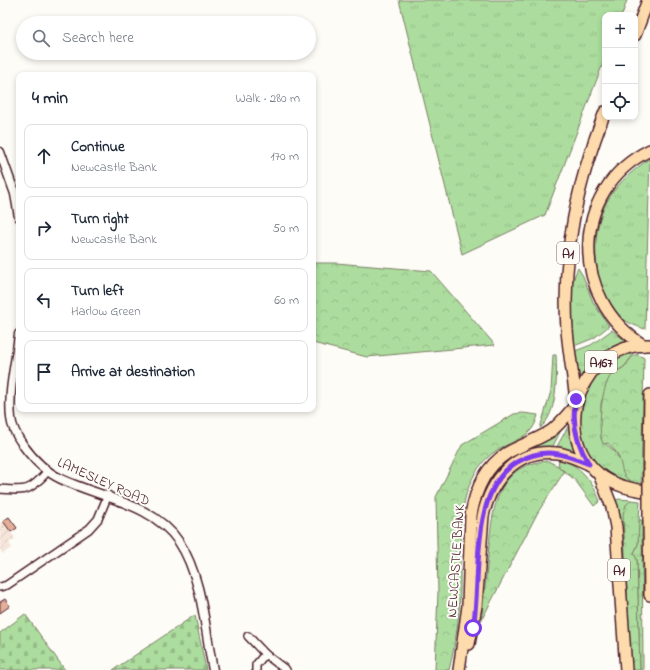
<!DOCTYPE html>
<meta charset="utf-8">
<style>
:root{--surface:#fff;--page:#f2f2f3;--text:#1f2937;--muted:#747a83;--line:#e0e1e3}
body{margin:0;font-family:"Indie Flower",sans-serif;background:var(--page);color:var(--text)}
.controls{position:absolute;right:12px;top:12px;display:grid;overflow:hidden;border-radius:8px;box-shadow:0 2px 6px #0003}
.controls button{width:36px;height:36px;display:grid;place-items:center;padding:0;border:0;border-bottom:1px solid var(--line);background:var(--surface);color:var(--text);font:20px sans-serif}
.stop{position:absolute;width:12px;height:12px;margin:-9px;border:3px solid #7c3aed;border-radius:50%;background:#fff}
.stop.end{background:#7c3aed;border-color:#fff;box-shadow:0 1px 4px #0008}
.list{margin:0;padding:0;list-style:none}
h2{display:flex;justify-content:space-between;align-items:center;height:52px;margin:0;padding:0 16px;font-size:17px}
h2 small{font-size:13px;font-weight:400;color:var(--muted)}
.list li{display:grid;grid-template-columns:26px 1fr auto;gap:12px;align-items:center;box-sizing:border-box;height:64px;margin:0 8px 8px;padding:0 8px;border:1px solid var(--line);border-radius:8px}
.list b{display:block;font-size:15px;white-space:nowrap}
.list p{margin:0;font-size:13px;white-space:nowrap;color:var(--muted)}
.list em{font-size:13px;font-style:normal;color:var(--muted)}
.icon{flex:none;width:22px;height:22px;fill:none;stroke:currentColor;stroke-width:2;stroke-linecap:round;stroke-linejoin:round}
.map{position:relative;flex:none;width:650px;height:670px;overflow:hidden}
.search{position:absolute;background:var(--surface);box-shadow:0 2px 6px #0003;left:16px;top:16px;width:300px;height:44px;display:flex;align-items:center;gap:10px;box-sizing:border-box;padding:0 14px;border-radius:22px;color:var(--muted);font-size:15px}
.panel{position:absolute;background:var(--surface);box-shadow:0 2px 6px #0003;left:16px;top:72px;width:300px;height:340px;border-radius:8px}
.map>svg:first-child{display:block}
.industrial{fill:url(#industrial-furrows)}
.grass{fill:url(#grass-tufts);stroke:#7b7e64}
.forest{fill:url(#forest-crowns);stroke:#7b7e64}
.cemetery{fill:url(#cemetery-stones);stroke:#7b7e64}
.building{fill:#e4af98;stroke:#4a1f2b}
.lines{fill:none;stroke-linecap:round;stroke-linejoin:round}
.minor-casing{stroke:#4a1f2b;stroke-width:10}
.tertiary-casing{stroke:#4a1f2b;stroke-width:11}
.primary-casing{stroke:#4a1f2b;stroke-width:14}
.trunk-casing{stroke:#4a1f2b;stroke-width:14}
.minor{stroke:#fdfcf7;stroke-width:7}
.tertiary{stroke:#fdfcf7;stroke-width:8}
.primary{stroke:#fedbac;stroke-width:11}
.trunk{stroke:#fedbac;stroke-width:11}
.trunk-bridge-casing{stroke:#4a1f2b;stroke-width:14;stroke-linecap:butt}
.trunk-bridge{stroke:#fedbac;stroke-width:11}
.route{stroke:#7c3aed;stroke-width:5}
.labels{text-anchor:middle;stroke-width:4;stroke-linejoin:round;paint-order:stroke}
.shield{fill:#fdfcf7;stroke:#806168;stroke-width:1}
.shield-label{font-size:13px;font-weight:bold;fill:#4a1f2b}
.street-label{font-size:14px;fill:#4a1f2b;stroke:#fdfcf7}
</style>
<div class="map">
<svg width="650" height="670" viewBox="0 0 650 670">
<defs>
<pattern id="industrial-furrows" width="10" height="10" patternUnits="userSpaceOnUse"><rect width="10" height="10" fill="#f6e5da"/><path d="M-1 1l2-2M0 10L10 0M9 11l2-2" fill="none" stroke="#d4c4bb"/></pattern>
<pattern id="grass-tufts" width="24" height="20" patternUnits="userSpaceOnUse"><rect width="24" height="20" fill="#acdd9e"/><path d="M3 7l-1-3M5 7V3M7 7l1-3M15 17l-1-3M17 17v-4M19 17l1-3" fill="none" stroke="#96bd88"/></pattern>
<pattern id="forest-crowns" width="20" height="18" patternUnits="userSpaceOnUse"><rect width="20" height="18" fill="#acdd9e"/><path d="M2 6a3 3 0 1 1 6 0M12 15a3 3 0 1 1 6 0" fill="none" stroke="#96bd88"/></pattern>
<pattern id="cemetery-stones" width="16" height="16" patternUnits="userSpaceOnUse"><rect width="16" height="16" fill="#acdd9e"/><path d="M2 7V4a2 2 0 0 1 4 0v3zM10 15v-3a2 2 0 0 1 4 0v3z" fill="#96bd88"/></pattern>
</defs>
<rect width="100%" height="100%" fill="#fdfcf7"/>
<filter id="ink" filterUnits="userSpaceOnUse"><feTurbulence type="fractalNoise" baseFrequency=".025" numOctaves="2"/><feDisplacementMap in="SourceGraphic" scale="8" xChannelSelector="R" yChannelSelector="G"/><feConvolveMatrix kernelMatrix="1 2 1 2 8 2 1 2 1" color-interpolation-filters="sRGB"/></filter>
<g filter="url(#ink)">
<!-- industrial -->
<polygon class="industrial" points="9,517 17,528 11,532 15,539 9,543 12,547 3,554 0,549 0,523"/>
<!-- grass -->
<g class="grass">
<polygon points="399,0 627,0 622,15 605,15 605,58 545,215 462,254"/>
<path d="M650,158L645,329C635,326 625,322 618,314C594,288 590,242 603,210C612,187 631,172 650,158Z"/>
<path d="M578,268L583,276L593,302L609,326L594,338L574,346C571,322 566,291 578,268Z"/>
<path d="M612,330L627,342C605,350 593,360 579,378L575,351L591,345Z"/>
<path d="M627,353L633,355L624,367L612,374L601,403V439L616,453L630,481L641,485C633,483 624,483 617,479C589,467 574,431 580,402C581,398 585,393 588,389C597,371 609,361 627,353Z"/>
<path d="M553,355H556C557,375 558,414 540,428L551,391Z"/>
<polygon points="569,425 571,439 576,454 556,448"/>
<path d="M563,426L552,448C491,452 479,493 476,546C476,535 474,523 476,512C485,460 522,450 563,426Z"/>
<path d="M559,460C580,463 593,483 600,501L594,506L575,480L558,466Z"/>
<polygon points="619,499 631,500 626,505 625,564 631,670 616,500"/>
<polygon points="639,520 642,520 643,670 640,670 637,560 634,553 638,544"/>
</g>
<!-- forest -->
<g class="forest">
<polygon points="313,263 336,263 431,271 495,345 367,357 313,343"/>
<path d="M637,354L644,358L641,485C618,478 625,473 618,455C616,451 611,447 608,443L603,444C597,430 601,388 611,375C614,371 621,370 624,367C629,362 631,356 637,354Z"/>
<path d="M523,413L538,415C532,440 515,438 496,451C483,459 473,474 468,489C457,520 461,554 460,586C460,614 456,642 449,670H435L438,592L436,497L462,445L514,414Z"/>
<path d="M548,461L558,466L564,472L538,512L481,621C484,600 486,578 488,556C492,514 494,464 548,461Z"/>
<polygon points="631,500 640,501 638,544 634,553 637,560 640,670 631,670 623,514 626,505"/>
</g>
<!-- cemetery -->
<g class="cemetery">
<polygon points="25,614 65,670 0,670 0,633"/>
<polygon points="195,615 206,670 113,670"/>
</g>
<!-- building -->
<g class="building">
<polygon points="9,517 17,528 11,532 3,521"/>
<polygon points="5,599 10,606 0,613 0,602"/>
</g>
<g class="lines">
<defs>
<g id="minor">
<path d="M0,489C27,491 29,492 48,471"/>
<polyline points="0,587 7,585 89,529 98,519 108,495"/>
<polyline points="248,636 265,654 286,670"/>
<polyline points="256,670 256,665 265,654"/>
</g>
<g id="tertiary">
<polyline points="0,152 15,194 19,217"/>
<path d="M19,334C16,363 8,390 11,418C12,428 18,438 23,445C33,459 46,472 61,479C101,498 153,503 179,542C202,576 205,630 213,670"/>
</g>
<g id="primary">
<path d="M650,345C583,342 548,431 599,474C614,486 631,489 650,492"/>
<path d="M469,644L476,606L483,516C491,480 516,448 557,453C568,454 579,460 589,464"/>
<path d="M459,670L468,606L471,515C475,491 485,467 507,453C521,445 537,440 551,431C560,424 567,415 575,406"/>
</g>
<g id="trunk">
<polyline points="635,35 648,0"/>
<path d="M643,345C570,299 569,190 650,150"/>
<path d="M576,399C573,376 569,353 567,330C562,252 577,184 605,112"/>
<polyline points="649,468 650,395"/>
<polyline points="599,474 612,507 616,527 626,670"/>
<polyline points="649,518 650,595"/>
</g>
</defs>
<!-- minor casing -->
<use href="#minor" class="minor-casing"/>
<!-- tertiary casing -->
<use href="#tertiary" class="tertiary-casing"/>
<!-- primary casing -->
<use href="#primary" class="primary-casing"/>
<!-- trunk casing -->
<use href="#trunk" class="trunk-casing"/>
<!-- minor -->
<use href="#minor" class="minor"/>
<!-- tertiary -->
<use href="#tertiary" class="tertiary"/>
<!-- primary -->
<use href="#primary" class="primary"/>
<!-- trunk -->
<use href="#trunk" class="trunk"/>
<defs>
<polyline id="trunk-bridge" points="649,518 649,468"/>
</defs>
<!-- trunk-bridge casing -->
<use href="#trunk-bridge" class="trunk-bridge-casing"/>
<!-- trunk-bridge -->
<use href="#trunk-bridge" class="trunk-bridge"/>
</g>
</g>
<g class="lines" filter="url(#ink)">
<!-- route -->
<path class="route" d="M473,628C482,579 468,491 517,462C544,447 562,453 589,464C577,444 571,422 576,399"/>
</g>
<g class="labels">
<!-- shield labels -->
<g class="shield">
<rect x="557" y="242" width="22" height="22" rx="3"/>
<rect x="585" y="351" width="32" height="22" rx="3"/>
<rect x="608" y="559" width="22" height="22" rx="3"/>
</g>
<g class="shield-label">
<text x="568" y="258">A1</text>
<text x="601" y="367">A167</text>
<text x="619" y="575">A1</text>
</g>
<!-- street labels -->
<g class="street-label">
<text transform="translate(104 481) rotate(24)" y="5">LAMESLEY ROAD</text>
<text transform="translate(455 561) rotate(-86)" y="5">NEWCASTLE BANK</text>
</g>
</g>
</svg>
<div class="controls">
<button>+</button>
<button>−</button>
<button><svg class="icon" aria-label="locate" viewBox="0 0 24 24"><circle cx="12" cy="12" r="6"/><path d="M12 2v4M12 18v4M2 12h4M18 12h4"/></svg></button>
</div>
<div class="stop" style="left:473px;top:628px"></div>
<div class="stop end" style="left:576px;top:399px"></div>
<div class="search"><svg class="icon" aria-label="search" viewBox="0 0 24 24"><circle cx="10" cy="10" r="6"/><path d="M15 15l6 6"/></svg>Search here</div>
<section class="panel">
<h2>4 min<small>Walk · 280 m</small></h2>
<ul class="list">
<li><svg class="icon" aria-label="ahead" viewBox="0 0 24 24"><path d="M12 20V5M6 11l6-6 6 6"/></svg><div><b>Continue</b><p>Newcastle Bank</p></div><em>170 m</em></li>
<li><svg class="icon" aria-label="right" viewBox="0 0 24 24"><path d="M7 20v-9h11M14 6l5 5-5 5"/></svg><div><b>Turn right</b><p>Newcastle Bank</p></div><em>50 m</em></li>
<li><svg class="icon" aria-label="left" viewBox="0 0 24 24"><path d="M17 20v-9H6M10 6l-5 5 5 5"/></svg><div><b>Turn left</b><p>Harlow Green</p></div><em>60 m</em></li>
<li><svg class="icon" aria-label="arrive" viewBox="0 0 24 24"><path d="M6 21V4h12l-3 4 3 4H6"/></svg><div><b>Arrive at destination</b></div></li>
</ul>
</section>
</div>
